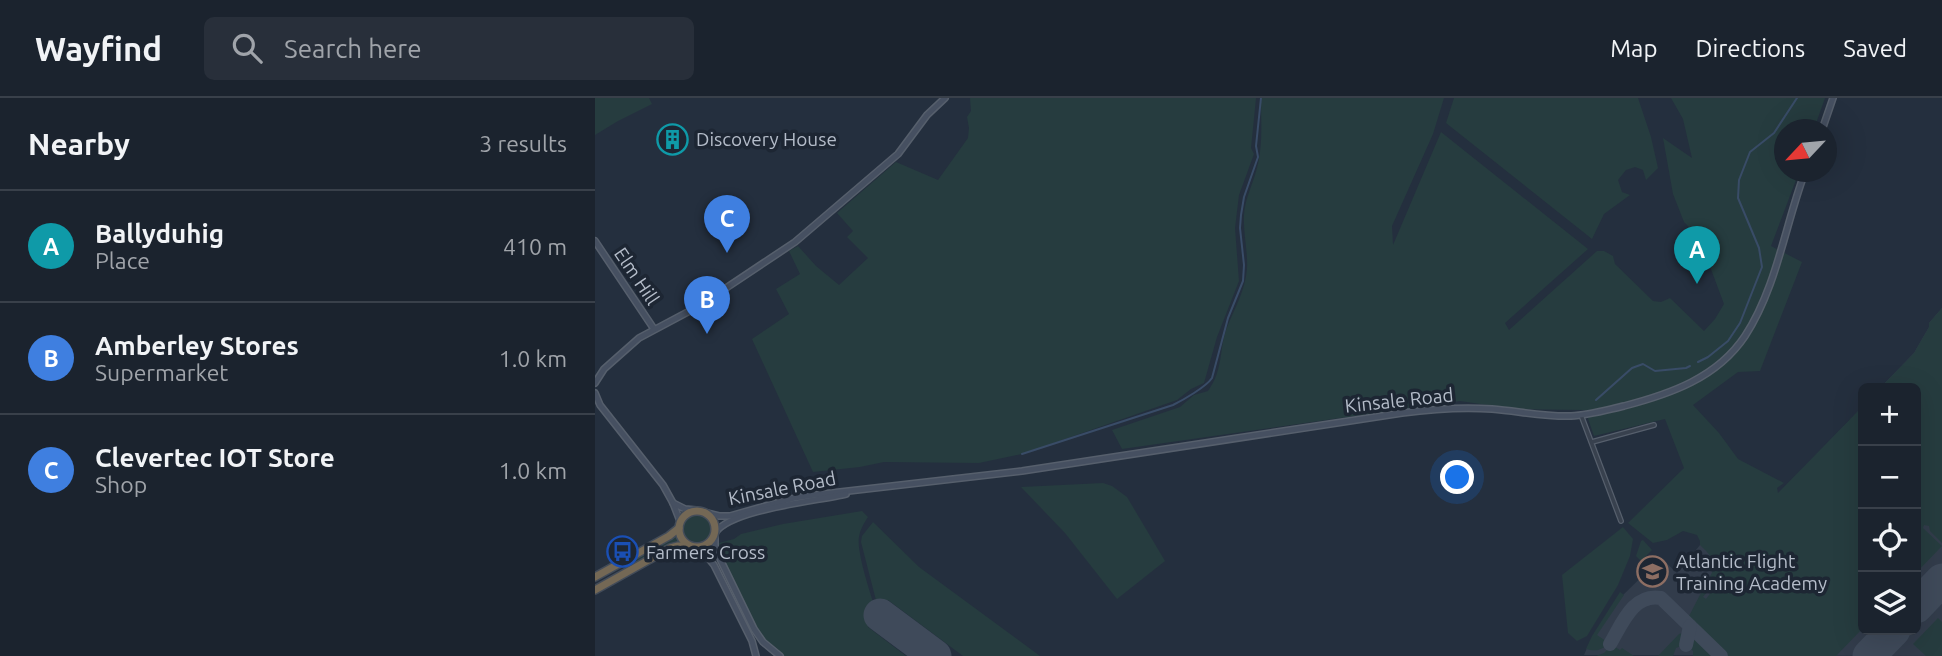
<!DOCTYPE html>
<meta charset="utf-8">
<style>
:root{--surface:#1b232e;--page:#282f3a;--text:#f1f3f6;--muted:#a0a4aa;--line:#39404a;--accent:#8c9099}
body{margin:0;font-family:Ubuntu,sans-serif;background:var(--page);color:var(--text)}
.controls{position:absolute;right:21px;bottom:21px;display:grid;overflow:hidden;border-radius:10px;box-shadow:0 7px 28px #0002}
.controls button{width:63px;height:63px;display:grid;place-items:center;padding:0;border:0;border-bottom:2px solid var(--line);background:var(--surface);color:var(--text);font:35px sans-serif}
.compass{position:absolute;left:1179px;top:21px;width:63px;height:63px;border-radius:50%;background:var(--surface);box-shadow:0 7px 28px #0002;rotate:244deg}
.you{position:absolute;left:863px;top:380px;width:24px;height:24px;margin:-18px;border:5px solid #fff;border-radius:50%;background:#1a73e8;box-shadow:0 0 0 10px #1a73e833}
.badge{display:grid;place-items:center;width:46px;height:46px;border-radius:50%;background:var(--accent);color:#fff;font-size:23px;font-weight:700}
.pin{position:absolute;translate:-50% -58px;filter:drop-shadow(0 2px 4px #0008)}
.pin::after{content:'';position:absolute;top:37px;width:24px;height:21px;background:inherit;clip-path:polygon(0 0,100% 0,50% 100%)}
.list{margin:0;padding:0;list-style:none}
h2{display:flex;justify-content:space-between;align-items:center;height:91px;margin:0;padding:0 28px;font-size:30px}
h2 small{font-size:23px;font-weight:400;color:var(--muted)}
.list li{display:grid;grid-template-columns:46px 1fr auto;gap:21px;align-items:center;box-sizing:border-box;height:112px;padding:0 28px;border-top:2px solid var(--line)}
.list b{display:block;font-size:26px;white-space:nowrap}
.list p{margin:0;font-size:23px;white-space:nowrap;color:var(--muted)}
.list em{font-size:23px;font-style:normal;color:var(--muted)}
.icon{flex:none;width:38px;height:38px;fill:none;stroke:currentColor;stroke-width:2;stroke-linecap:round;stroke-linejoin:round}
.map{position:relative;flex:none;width:1347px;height:558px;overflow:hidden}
header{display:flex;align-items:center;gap:42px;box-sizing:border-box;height:98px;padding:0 35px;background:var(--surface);border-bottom:2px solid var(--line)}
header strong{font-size:33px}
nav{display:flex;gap:38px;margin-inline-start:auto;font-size:24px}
.search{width:490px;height:63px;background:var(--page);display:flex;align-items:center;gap:18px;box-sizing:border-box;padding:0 24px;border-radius:10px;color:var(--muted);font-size:26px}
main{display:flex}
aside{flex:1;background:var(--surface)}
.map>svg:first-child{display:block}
.airport{fill:#323c4b}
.green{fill:#263c3f}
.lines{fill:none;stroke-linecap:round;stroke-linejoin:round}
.stream{stroke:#394c67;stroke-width:2}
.taxiway{stroke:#3f4a5a;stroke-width:14}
.runway{stroke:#3f4a5a;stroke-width:33}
.street-casing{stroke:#565f6c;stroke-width:6}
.secondary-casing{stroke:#565f6c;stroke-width:8}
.highway-casing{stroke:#434c59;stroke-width:10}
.street{stroke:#38414e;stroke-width:3.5}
.secondary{stroke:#465061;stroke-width:5}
.highway{stroke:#746855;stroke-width:7}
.labels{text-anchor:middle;stroke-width:7;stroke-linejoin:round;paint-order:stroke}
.poi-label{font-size:19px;fill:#b4bcc9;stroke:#1d2633;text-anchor:start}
.street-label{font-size:19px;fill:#b4bcc9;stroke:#1d2633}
</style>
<header>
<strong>Wayfind</strong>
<div class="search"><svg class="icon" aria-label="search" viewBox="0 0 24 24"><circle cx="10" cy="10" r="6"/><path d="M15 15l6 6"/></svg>Search here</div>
<nav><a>Map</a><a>Directions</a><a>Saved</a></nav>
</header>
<main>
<aside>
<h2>Nearby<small>3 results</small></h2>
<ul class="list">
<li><span class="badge" style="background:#0f9aa8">A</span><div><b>Ballyduhig</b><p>Place</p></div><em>410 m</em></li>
<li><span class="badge" style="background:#3f7fe0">B</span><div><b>Amberley Stores</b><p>Supermarket</p></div><em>1.0 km</em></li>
<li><span class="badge" style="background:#3f7fe0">C</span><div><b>Clevertec IOT Store</b><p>Shop</p></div><em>1.0 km</em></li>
</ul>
</aside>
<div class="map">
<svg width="1347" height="558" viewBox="0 0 1347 558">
<rect width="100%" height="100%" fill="#242f3e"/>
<!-- airport -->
<polygon class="airport" points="1347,210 1347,558 989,557 995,543 1028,497 1066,460 1082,475 1105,447 1105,443 1123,460 1268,308 1268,532 1321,532 1321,290 1285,290 1319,255 1334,229 1334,225"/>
<!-- green -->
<g class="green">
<polygon points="0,0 54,0 57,6 23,23 0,37"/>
<polygon points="375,0 661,0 656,50 659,56 644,97 640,130 644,183 622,239 609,285 596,291 582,302 427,356 384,365 289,364 265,369 218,374 157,241 194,216 181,191 205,176 194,153 203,148 221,168 244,187 273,160 252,139 258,133 242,115 301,64 343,82 373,40 374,30 372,19 376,13"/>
<path d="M666,0H849L838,36L797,128L798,147L846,34L993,151L910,225L914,232L1002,153H1009L1018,158L1020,166L1058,203L1066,204L1075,200L1109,233L1120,221L1129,206L1104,139L1089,124L1078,96L1068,40L1097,60L1088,21L1076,0H1230L1219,31L1190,32V74H1204L1176,148L1207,164L1165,273L1143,274L1098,307L1124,335L1143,361L1189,385L1182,390L1183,395L1268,308V530L1241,558H1132L1093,520L1108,491L1112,494L1108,499L1111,501L1120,489L1117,487L1113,492L1109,489C1122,468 1123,464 1105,447V443L1102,437L1088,433L1072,442L1058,445L1033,425L1089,370L1070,321L999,338L990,312L919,311L865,303L527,351L517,332L585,309L599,297L613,293C628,272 624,254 631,232C639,211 650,194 652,171C653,153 648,135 649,117C650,100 658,86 662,70C668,48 666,23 666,0Z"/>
<polygon points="859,0 1043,0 1056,39 1063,70 1051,82 1048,72 1040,69 1031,72 1023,82 1027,94 1035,97 1009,116 997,141 851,25"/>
<polygon points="1347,210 1347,445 1335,433 1334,428 1329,427 1328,430 1347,448 1321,475 1321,290 1285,290 1319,255 1334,229 1334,225"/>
<polygon points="508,385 517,388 532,399 570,463 522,501 470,435 426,389"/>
<path d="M267,413L273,419C269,425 265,432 264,439C261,453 277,501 282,516L273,529L311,558H188C184,549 175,547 168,540C159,528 125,460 124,445L139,441L146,436L188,426Z"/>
<circle cx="102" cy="430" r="14"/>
<polygon points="278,424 324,469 445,558 368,558 293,502 284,514 266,444 267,438"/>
<polygon points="1028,429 1038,441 1035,458 1023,487 992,538 982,543 973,535 967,477"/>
<polygon points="81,437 86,446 29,472 27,468"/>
<polygon points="1048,442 1057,452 1046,463 1041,458 1046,443"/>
<path d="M1025,494L1029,497L1002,537L1014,545C1007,552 1001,554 991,551L997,538Z"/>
<polygon points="1343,520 1347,524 1347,558 1331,558 1318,546"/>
<polygon points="1091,534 1089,547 1081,550 1078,558 1063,558 1084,536"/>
<polygon points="1095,536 1098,536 1120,558 1098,558 1098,553 1093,548"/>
<polygon points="1017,547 1025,552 1027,550 1039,558 1001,558 1009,555"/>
</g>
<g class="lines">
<!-- stream -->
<g class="stream">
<polyline points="1103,264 1113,259 1133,243 1145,225 1167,169 1164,150 1143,100 1144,82 1155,54 1179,35 1202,0"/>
<polyline points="1001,302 1037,270 1048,266 1060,273 1091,270 1095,268"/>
<path d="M427,356L578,307C588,302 611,289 617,280L633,220L648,183L649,167L645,130L646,117L649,99L663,59L661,48L666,0"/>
</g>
<!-- taxiway -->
<g class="taxiway">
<path d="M1015,546C1027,526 1038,495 1066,500L1126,558"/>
<polyline points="1091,547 1095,528"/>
</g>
<!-- runway -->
<g class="runway">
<polyline points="1321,509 1347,482"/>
<polyline points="285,517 340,558"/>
<polyline points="1274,558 1299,532"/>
</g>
<defs>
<g id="street">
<polyline points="986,317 1026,423"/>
<polyline points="997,344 1059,327"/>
</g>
<g id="secondary">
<polyline points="1227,32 1238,0"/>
<polyline points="0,143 59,231"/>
<polyline points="0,285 9,271 44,240 104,208 200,144 303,56 332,17 350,0"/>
<polyline points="0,295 5,307 68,387 78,405 85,423"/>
<polyline points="78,405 90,411 101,412"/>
<path d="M112,415L124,418H135L199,400L219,397L427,373L807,315C837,311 867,309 897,311C923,313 950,319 976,318C994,317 1011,312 1029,308C1075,296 1122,280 1150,238C1182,189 1190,127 1210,74"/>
<path d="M120,435C136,411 222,403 251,396"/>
<polyline points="120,436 120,448 126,463 159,531 168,544 185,558"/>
<polyline points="101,449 110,456 119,467 157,543 161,558"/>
</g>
<g id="highway">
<circle cx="102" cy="431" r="18"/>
<polyline points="0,479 74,438 84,430"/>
<polyline points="0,492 75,450 83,448 94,448"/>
</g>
</defs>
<!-- street casing -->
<use href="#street" class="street-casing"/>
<!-- secondary casing -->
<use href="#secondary" class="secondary-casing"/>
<!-- highway casing -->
<use href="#highway" class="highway-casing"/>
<!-- street -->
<use href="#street" class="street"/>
<!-- secondary -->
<use href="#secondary" class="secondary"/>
<!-- highway -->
<use href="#highway" class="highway"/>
</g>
<!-- icons -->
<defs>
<symbol id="building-ring" viewBox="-11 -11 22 22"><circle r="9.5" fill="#1d2633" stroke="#0f9aa8" stroke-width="1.5"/><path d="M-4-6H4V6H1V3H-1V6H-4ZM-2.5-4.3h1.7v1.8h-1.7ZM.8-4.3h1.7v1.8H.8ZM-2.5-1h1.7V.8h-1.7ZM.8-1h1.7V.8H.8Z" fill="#0f9aa8"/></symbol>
<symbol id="bus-ring" viewBox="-11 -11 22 22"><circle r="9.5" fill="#1d2633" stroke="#1a4fb4" stroke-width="1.5"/><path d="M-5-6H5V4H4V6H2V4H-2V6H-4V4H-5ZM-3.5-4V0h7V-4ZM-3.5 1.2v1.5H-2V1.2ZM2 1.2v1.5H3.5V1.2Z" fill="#1a4fb4"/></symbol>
<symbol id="university-ring" viewBox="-11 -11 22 22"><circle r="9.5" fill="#1d2633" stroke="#8d6e63" stroke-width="1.5"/><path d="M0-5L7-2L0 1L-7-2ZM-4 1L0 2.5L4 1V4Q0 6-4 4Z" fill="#8d6e63"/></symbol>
</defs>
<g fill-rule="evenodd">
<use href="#building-ring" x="60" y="24" width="35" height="35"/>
<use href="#bus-ring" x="10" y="436" width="35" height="35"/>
<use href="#university-ring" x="1040" y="456" width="35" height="35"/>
</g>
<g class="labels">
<!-- poi labels -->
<g class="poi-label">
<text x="101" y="48">Discovery House</text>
<text x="51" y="461">Farmers Cross</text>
<text x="1081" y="470">Atlantic Flight<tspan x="1081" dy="22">Training Academy</tspan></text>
</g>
<!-- street labels -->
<g class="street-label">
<text transform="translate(42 178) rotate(56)" y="7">Elm Hill</text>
<text transform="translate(804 302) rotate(-6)" y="7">Kinsale Road</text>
<text transform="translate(187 390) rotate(-11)" y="7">Kinsale Road</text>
</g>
</g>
</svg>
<div class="controls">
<button>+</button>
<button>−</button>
<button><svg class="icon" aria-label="locate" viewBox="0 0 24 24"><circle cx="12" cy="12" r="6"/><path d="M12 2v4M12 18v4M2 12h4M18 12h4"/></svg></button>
<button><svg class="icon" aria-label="layers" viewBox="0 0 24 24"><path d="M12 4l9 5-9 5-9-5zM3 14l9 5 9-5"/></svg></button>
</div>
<svg class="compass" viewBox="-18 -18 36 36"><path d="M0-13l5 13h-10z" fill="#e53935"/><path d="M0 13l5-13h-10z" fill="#a0a4aa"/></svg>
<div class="you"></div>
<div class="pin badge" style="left:1102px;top:186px;background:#0f9aa8">A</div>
<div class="pin badge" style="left:112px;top:236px;background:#3f7fe0">B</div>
<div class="pin badge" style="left:132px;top:155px;background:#3f7fe0">C</div>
</div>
</main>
